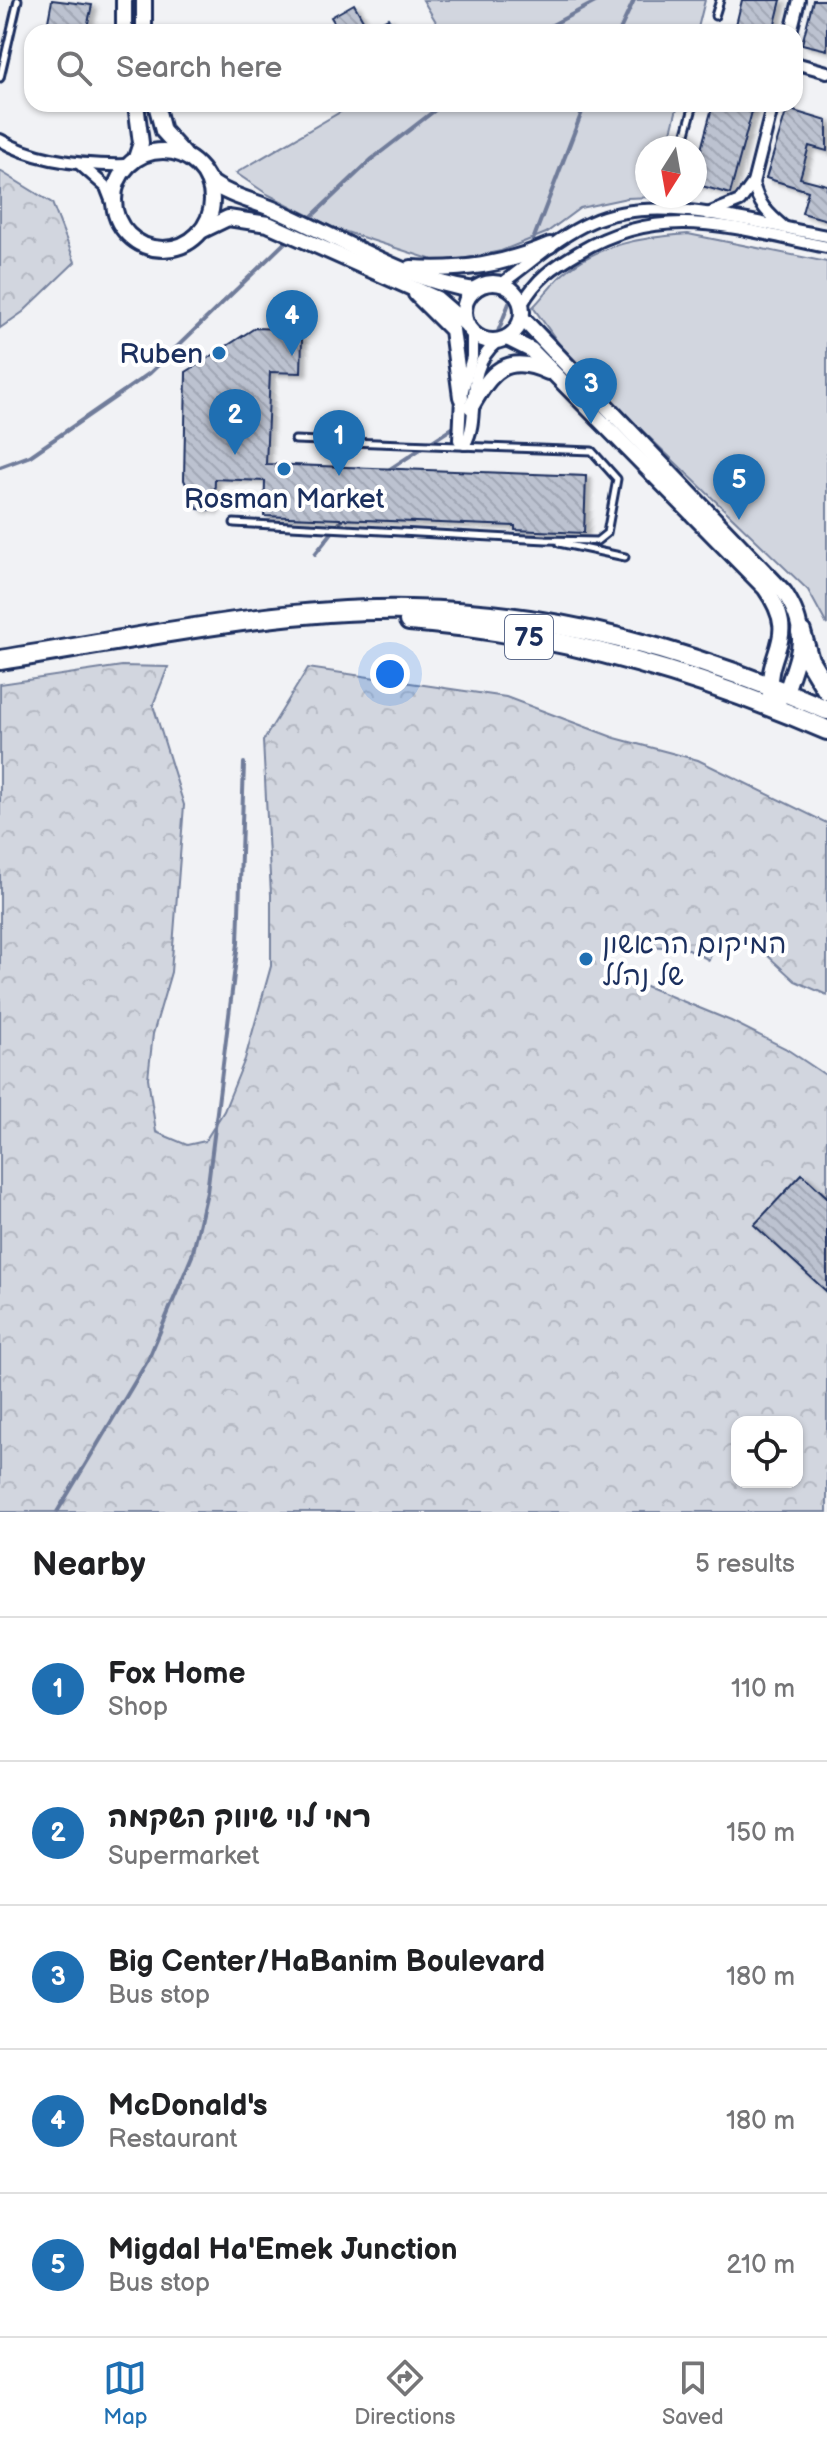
<!DOCTYPE html>
<meta charset="utf-8">
<style>
:root{--surface:#fff;--page:#f6f6f6;--text:#202124;--muted:#757577;--line:#e0e0e0;--accent:#1f6fb2}
body{margin:0;font-family:"Balsamiq Sans","Playpen Sans Hebrew",sans-serif;background:var(--page);color:var(--text)}
.controls{position:absolute;right:24px;bottom:24px;display:grid;overflow:hidden;border-radius:16px;box-shadow:0 2px 6px #0004}
.controls button{width:72px;height:72px;display:grid;place-items:center;padding:0;border:0;border-bottom:2px solid var(--line);background:var(--surface);color:var(--text);font:40px sans-serif}
.compass{position:absolute;left:635px;top:136px;width:72px;height:72px;border-radius:50%;background:var(--surface);box-shadow:0 2px 6px #0004;rotate:191deg}
.you{position:absolute;left:390px;top:674px;width:28px;height:28px;margin:-20px;border:6px solid #fff;border-radius:50%;background:#1a73e8;box-shadow:0 0 0 12px #1a73e833}
.badge{display:grid;place-items:center;width:52px;height:52px;border-radius:50%;background:var(--accent);color:#fff;font-size:26px;font-weight:700}
.pin{position:absolute;translate:-50% -66px;filter:drop-shadow(0 2px 4px #0008)}
.pin::after{content:'';position:absolute;top:42px;width:28px;height:24px;background:inherit;clip-path:polygon(0 0,100% 0,50% 100%)}
.list{margin:0;padding:0;list-style:none}
h2{display:flex;justify-content:space-between;align-items:center;height:104px;margin:0;padding:0 32px;font-size:34px}
h2 small{font-size:26px;font-weight:400;color:var(--muted)}
.list li{display:grid;grid-template-columns:52px 1fr auto;gap:24px;align-items:center;box-sizing:border-box;height:144px;padding:0 32px;border-top:2px solid var(--line)}
.list b{display:block;font-size:30px;white-space:nowrap}
.list p{margin:0;font-size:26px;white-space:nowrap;color:var(--muted)}
.list em{font-size:26px;font-style:normal;color:var(--muted)}
.icon{flex:none;width:44px;height:44px;fill:none;stroke:currentColor;stroke-width:2;stroke-linecap:round;stroke-linejoin:round}
.map{position:relative;flex:none;width:827px;height:1512px;overflow:hidden}
.search{position:absolute;background:var(--surface);box-shadow:0 2px 6px #0004;left:24px;right:24px;top:24px;height:88px;display:flex;align-items:center;gap:20px;box-sizing:border-box;padding:0 28px;border-radius:24px;color:var(--muted);font-size:30px}
.sheet{height:824px;background:var(--surface)}
nav{display:flex;justify-content:space-around;align-items:center;box-sizing:border-box;height:112px;border-top:2px solid var(--line);background:var(--surface);font-size:22px;color:var(--muted)}
nav a{display:grid;justify-items:center;gap:4px}
nav .on{color:var(--accent)}
.map>svg:first-child{display:block}
.green{fill:#d2d6df;stroke:#76829e;stroke-width:2}
.forest{fill:url(#forest-crowns);stroke:#76829e;stroke-width:2;fill-rule:evenodd}
.lines{fill:none;stroke-linecap:round;stroke-linejoin:round}
.stream{stroke:#707c9a;stroke-width:4}
.building{fill:url(#building-back-hatch);stroke:#1b2f5e;stroke-width:2;filter:url(#shadow)}
.lane-casing{stroke:#1b2f5e;stroke-width:11}
.street-casing{stroke:#1b2f5e;stroke-width:16}
.secondary-casing{stroke:#1b2f5e;stroke-width:20}
.highway-casing{stroke:#1b2f5e;stroke-width:24}
.lane{stroke:#fff;stroke-width:5}
.street{stroke:#fff;stroke-width:10}
.secondary{stroke:#fff;stroke-width:14}
.highway{stroke:#fff;stroke-width:18}
.poi-dot{fill:#1f6fb2;stroke:#fff;stroke-width:3}
.labels{text-anchor:middle;stroke-width:8;stroke-linejoin:round;paint-order:stroke}
.shield{fill:#fff;stroke:#5f6d8e;stroke-width:2}
.shield-label{font-size:26px;font-weight:bold;fill:#1b2f5e}
.poi-label{font-size:28px;fill:#1b2f5e;stroke:#fff;text-anchor:end}
</style>
<div class="map">
<svg width="827" height="1512" viewBox="0 0 827 1512">
<defs>
<pattern id="forest-crowns" width="20" height="18" patternUnits="userSpaceOnUse" patternTransform="scale(2)"><rect width="20" height="18" fill="#d2d6df"/><path d="M2 6a3 3 0 1 1 6 0M12 15a3 3 0 1 1 6 0" fill="none" stroke="#b4b8c2"/></pattern>
<pattern id="building-back-hatch" width="6" height="6" patternUnits="userSpaceOnUse" patternTransform="scale(2)"><rect width="6" height="6" fill="#bcc2d0"/><path d="M-1 5l2 2M0 0l6 6M5-1l2 2" fill="none" stroke="#a1a7b5"/></pattern>
<filter id="shadow"><feDropShadow dx="5" dy="3" stdDeviation="2" flood-color="#0004"/></filter>
</defs>
<rect width="100%" height="100%" fill="#f1f2f5"/>
<filter id="ink" filterUnits="userSpaceOnUse"><feTurbulence type="fractalNoise" baseFrequency=".0125" numOctaves="2"/><feDisplacementMap in="SourceGraphic" scale="16" xChannelSelector="R" yChannelSelector="G"/><feConvolveMatrix kernelMatrix="1 2 1 2 8 2 1 2 1" color-interpolation-filters="sRGB"/></filter>
<g filter="url(#ink)">
<!-- green -->
<g class="green">
<polygon points="423,0 705,0 697,32 442,32"/>
<polygon points="354,104 678,104 667,148 647,148 647,196 654,197 627,198 580,208 546,233 501,251 442,263 334,228 267,194 236,173"/>
<path d="M688,234L827,262V625L808,590L574,365L533,307C543,297 552,284 563,274C597,244 645,237 688,234Z"/>
</g>
<!-- forest -->
<g class="forest">
<polygon points="0,171 52,203 75,262 23,312 0,328"/>
<path d="M122,666L168,667L153,705L184,805L171,972L153,1034L148,1078L156,1132L187,1145L205,1141L224,1111L245,1059L271,966V895L263,741L308,668L506,697L615,738L698,760L827,823V995L795,981L766,954L747,943L715,944L709,960L689,949L609,943L603,960L636,982L731,1021L785,1048L827,1076V1512H0V684ZM737,1422H797V1482H737Z"/>
</g>
<g class="lines">
<!-- stream -->
<g class="stream">
<polyline points="539,32 599,0"/>
<polyline points="619,32 634,0"/>
<polyline points="308,220 372,159 443,104"/>
<polyline points="530,248 585,104"/>
<polyline points="494,342 520,275"/>
<polyline points="0,467 30,456 150,373 302,226"/>
<polyline points="387,471 457,425"/>
<polyline points="315,554 346,515"/>
<polyline points="57,1512 148,1360 192,1256 207,1192 238,943 244,763"/>
</g>
</g>
<!-- building -->
<g class="building">
<polygon points="52,0 92,5 86,32 46,32"/>
<polygon points="742,0 781,0 773,32 735,29"/>
<polygon points="813,0 827,0 827,50 802,44"/>
<polygon points="354,4 368,29 388,18 397,32 340,32 331,17"/>
<polygon points="713,104 754,104 730,194 695,184 695,172"/>
<polygon points="787,109 827,121 827,151 809,146 800,178 827,185 827,220 802,213 808,191 766,178"/>
<polygon points="255,328 281,329 302,339 301,373 270,372 266,464 586,476 584,533 515,530 515,526 264,516 265,481 215,479 214,510 198,509 184,480 186,372"/>
<polygon points="802,1174 827,1197 827,1292 754,1225"/>
</g>
<g class="lines">
<defs>
<g id="lane">
<polyline points="715,16 720,0"/>
<polyline points="0,78 18,0"/>
<polyline points="682,148 694,104"/>
<polyline points="234,523 546,540 597,541 607,533 617,479 592,451 295,440"/>
<polyline points="559,543 625,557"/>
</g>
<g id="street">
<polyline points="791,32 799,0"/>
<polyline points="795,63 827,72"/>
<path d="M0,140C37,162 86,166 129,165"/>
<polyline points="81,165 106,187 118,218"/>
<path d="M753,183C758,204 768,214 785,228"/>
<polyline points="708,214 740,201 753,183 773,104"/>
<path d="M501,284C531,263 557,237 591,222C657,192 758,224 827,236"/>
<path d="M522,304C537,278 553,267 579,252C665,201 736,229 827,247"/>
<polyline points="465,444 459,440 461,397 472,357 472,333"/>
<path d="M465,444C482,416 461,370 498,341"/>
</g>
<g id="secondary">
<polyline points="124,0 124,32"/>
<polyline points="144,32 144,0"/>
<polyline points="136,104 141,143 136,158"/>
<polyline points="156,104 163,131 184,154"/>
<circle cx="163" cy="200" r="49"/>
<path d="M208,180C229,197 256,201 280,212C344,240 405,280 474,290"/>
<polyline points="203,230 228,218 268,224 437,299 467,325"/>
<path d="M411,268C462,271 503,265 550,245"/>
<circle cx="493" cy="312" r="29"/>
<polyline points="416,294 452,330 461,397"/>
<path d="M522,318L784,592C810,631 800,650 786,692L780,698"/>
<path d="M507,338L531,350L765,588C801,639 766,648 770,694"/>
<path d="M471,407C491,372 506,352 548,372"/>
</g>
<g id="highway">
<path d="M409,621C553,632 695,673 827,730"/>
<polyline points="801,632 809,660 827,690"/>
<path d="M0,660C133,640 275,607 410,610C556,612 694,652 827,710"/>
</g>
</defs>
<!-- lane casing -->
<use href="#lane" class="lane-casing"/>
<!-- street casing -->
<use href="#street" class="street-casing"/>
<!-- secondary casing -->
<use href="#secondary" class="secondary-casing"/>
<!-- highway casing -->
<use href="#highway" class="highway-casing"/>
<!-- lane -->
<use href="#lane" class="lane"/>
<!-- street -->
<use href="#street" class="street"/>
<!-- secondary -->
<use href="#secondary" class="secondary"/>
<!-- highway -->
<use href="#highway" class="highway"/>
</g>
</g>
<!-- markers -->
<g class="poi-dot">
<circle cx="219" cy="353" r="8"/>
<circle cx="284" cy="469" r="8"/>
<circle cx="586" cy="959" r="8"/>
</g>
<g class="labels">
<!-- shield labels -->
<rect class="shield" x="505" y="615" width="48" height="44" rx="6"/>
<g class="shield-label">
<text x="529" y="646">75</text>
</g>
<!-- poi labels -->
<g class="poi-label">
<text x="203" y="363">Ruben</text>
<text x="284" y="508" text-anchor="middle">Rosman Market</text>
<text x="602" y="953" text-anchor="start">המיקום הראשון<tspan x="602" dy="32">של נהלל</tspan></text>
</g>
</g>
</svg>
<div class="controls">
<button><svg class="icon" aria-label="locate" viewBox="0 0 24 24"><circle cx="12" cy="12" r="6"/><path d="M12 2v4M12 18v4M2 12h4M18 12h4"/></svg></button>
</div>
<svg class="compass" viewBox="-18 -18 36 36"><path d="M0-13l5 13h-10z" fill="#e53935"/><path d="M0 13l5-13h-10z" fill="#757577"/></svg>
<div class="you"></div>
<div class="pin badge" style="left:339px;top:476px">1</div>
<div class="pin badge" style="left:235px;top:455px">2</div>
<div class="pin badge" style="left:591px;top:424px">3</div>
<div class="pin badge" style="left:292px;top:356px">4</div>
<div class="pin badge" style="left:739px;top:520px">5</div>
<div class="search"><svg class="icon" aria-label="search" viewBox="0 0 24 24"><circle cx="10" cy="10" r="6"/><path d="M15 15l6 6"/></svg>Search here</div>
</div>
<section class="sheet">
<h2>Nearby<small>5 results</small></h2>
<ul class="list">
<li><span class="badge">1</span><div><b>Fox Home</b><p>Shop</p></div><em>110 m</em></li>
<li><span class="badge">2</span><div><b>רמי לוי שיווק השקמה</b><p>Supermarket</p></div><em>150 m</em></li>
<li><span class="badge">3</span><div><b>Big Center/HaBanim Boulevard</b><p>Bus stop</p></div><em>180 m</em></li>
<li><span class="badge">4</span><div><b>McDonald's</b><p>Restaurant</p></div><em>180 m</em></li>
<li><span class="badge">5</span><div><b>Migdal Ha'Emek Junction</b><p>Bus stop</p></div><em>210 m</em></li>
</ul>
</section>
<nav>
<a class="on"><svg class="icon" aria-label="map" viewBox="0 0 24 24"><path d="M3 6l6-2 6 2 6-2v14l-6 2-6-2-6 2zM9 4v14M15 6v14"/></svg>Map</a>
<a><svg class="icon" aria-label="directions" viewBox="0 0 24 24"><path d="M12 3l9 9-9 9-9-9zM9 14v-3h6M13 9l2 2-2 2"/></svg>Directions</a>
<a><svg class="icon" aria-label="saved" viewBox="0 0 24 24"><path d="M7 4h10v16l-5-4-5 4z"/></svg>Saved</a>
</nav>
